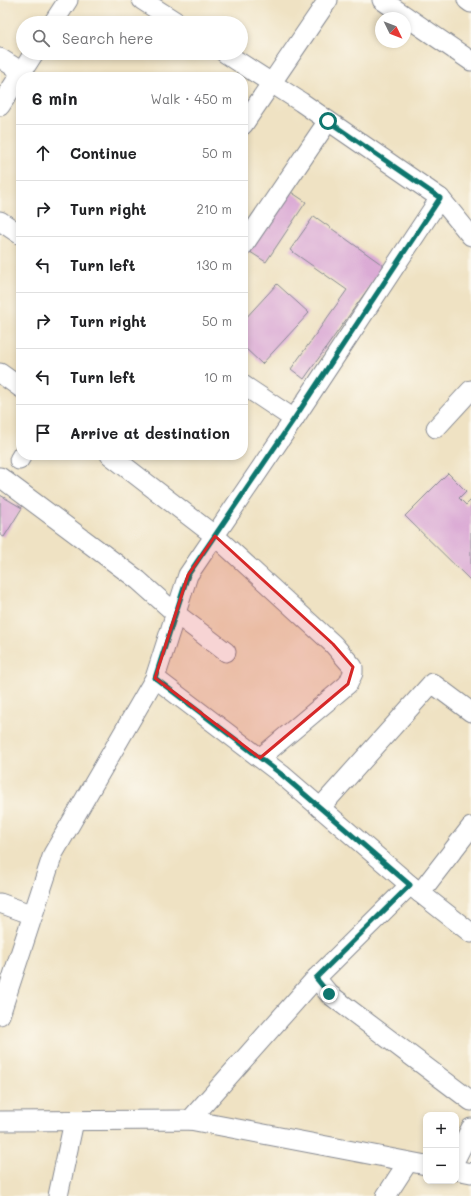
<!DOCTYPE html>
<meta charset="utf-8">
<style>
:root{--surface:#fff;--page:#f6f6f6;--text:#202124;--muted:#757577;--line:#e0e0e0}
body{margin:0;font-family:Mali,sans-serif;background:var(--page);color:var(--text)}
.controls{position:absolute;right:12px;bottom:12px;display:grid;overflow:hidden;border-radius:8px;box-shadow:0 2px 6px #0003}
.controls button{width:36px;height:36px;display:grid;place-items:center;padding:0;border:0;border-bottom:1px solid var(--line);background:var(--surface);color:var(--text);font:20px sans-serif}
.compass{position:absolute;left:375px;top:12px;width:36px;height:36px;border-radius:50%;background:var(--surface);box-shadow:0 2px 6px #0003;rotate:133deg}
.stop{position:absolute;width:12px;height:12px;margin:-9px;border:3px solid #0f766e;border-radius:50%;background:#fff}
.stop.end{background:#0f766e;border-color:#fff;box-shadow:0 1px 4px #0008}
.list{margin:0;padding:0;list-style:none}
h2{display:flex;justify-content:space-between;align-items:center;height:52px;margin:0;padding:0 16px;font-size:17px}
h2 small{font-size:13px;font-weight:400;color:var(--muted)}
.list li{display:grid;grid-template-columns:26px 1fr auto;gap:12px;align-items:center;box-sizing:border-box;height:56px;padding:0 16px;border-top:1px solid var(--line)}
.list b{display:block;font-size:15px;white-space:nowrap}
.list em{font-size:13px;font-style:normal;color:var(--muted)}
.icon{flex:none;width:22px;height:22px;fill:none;stroke:currentColor;stroke-width:2;stroke-linecap:round;stroke-linejoin:round}
.map{position:relative;flex:none;width:471px;height:1196px;overflow:hidden}
.search{position:absolute;background:var(--surface);box-shadow:0 2px 6px #0003;left:16px;top:16px;width:232px;height:44px;display:flex;align-items:center;gap:10px;box-sizing:border-box;padding:0 14px;border-radius:22px;color:var(--muted);font-size:15px}
.panel{position:absolute;background:var(--surface);box-shadow:0 2px 6px #0003;left:16px;top:72px;width:232px;height:388px;border-radius:16px}
.map>svg:first-child{display:block}
.building{fill:#dbabd5}
.lines{fill:none;stroke-linecap:round;stroke-linejoin:round}
.minor-casing{stroke:#858890;stroke-width:21}
.minor{stroke:#fff;stroke-width:19}
.route{stroke:#0f766e;stroke-width:5}
.marked{fill:#d62828;fill-opacity:0.2;stroke:#d62828;stroke-width:3;stroke-linejoin:round}
</style>
<div class="map">
<svg width="471" height="1196" viewBox="0 0 471 1196">
<rect width="100%" height="100%" fill="#fbf7ec"/>
<filter id="ink" filterUnits="userSpaceOnUse"><feTurbulence type="fractalNoise" baseFrequency=".025" numOctaves="2"/><feDisplacementMap in="SourceGraphic" scale="8" xChannelSelector="R" yChannelSelector="G"/><feConvolveMatrix kernelMatrix="1 2 1 2 8 2 1 2 1" color-interpolation-filters="sRGB"/></filter>
<filter id="wash" filterUnits="userSpaceOnUse"><feTurbulence type="fractalNoise" baseFrequency=".012" numOctaves="4" result="noise"/><feDisplacementMap in="SourceGraphic" scale="16" xChannelSelector="R" yChannelSelector="G"/><feGaussianBlur stdDeviation="0.9" result="paint"/><feColorMatrix in="noise" values="0 0 0 0 0 0 0 0 0 0 0 0 0 0 0 0 0 1.4 0 .05"/><feComposite in="paint" operator="in"/></filter>
<g filter="url(#wash)">
<rect width="100%" height="100%" fill="#efe2c3"/>
<g id="blocks">
<!-- building -->
<g class="building">
<polygon points="288,190 306,202 266,262 247,250"/>
<polygon points="314,216 384,266 304,379 291,369 347,290 290,250"/>
<polygon points="277,284 309,313 262,364 243,346 243,321"/>
<polygon points="448,473 466,491 459,498 466,505 471,500 471,581 405,516"/>
<polygon points="0,495 22,508 4,537 0,535"/>
</g>
</g>
</g>
<g filter="url(#ink)">
<use href="#blocks" fill-opacity="0" stroke="#858890" stroke-width="1"/>
<g class="lines">
<defs>
<g id="minor">
<polyline points="142,0 178,23"/>
<polyline points="382,0 471,61"/>
<polyline points="467,0 471,3"/>
<polyline points="53,23 68,0"/>
<polyline points="225,53 301,102 440,198 471,236"/>
<polyline points="0,58 22,72"/>
<polyline points="0,106 34,53"/>
<polyline points="243,125 328,0"/>
<polyline points="0,221 21,235"/>
<polyline points="243,246 328,121"/>
<polyline points="0,373 21,388"/>
<polyline points="243,385 294,419"/>
<polyline points="436,428 471,390"/>
<polyline points="110,455 215,536 333,644 353,667 353,673 348,684 260,758"/>
<polyline points="19,460 22,455"/>
<polyline points="0,477 138,580 175,613 226,652"/>
<polyline points="155,678 281,774 410,885 471,933"/>
<polyline points="320,808 432,683 471,712"/>
<polyline points="420,893 471,827"/>
<polyline points="0,903 33,915"/>
<polyline points="316,978 329,994 471,1101"/>
<polyline points="0,1015 53,854 155,678 188,575 294,419 440,198"/>
<polyline points="190,1120 316,978 410,885"/>
<polyline points="0,1121 190,1120 426,1165"/>
<polyline points="456,1158 471,1128"/>
<polyline points="456,1170 471,1173"/>
<polyline points="58,1196 74,1121"/>
<polyline points="386,1196 408,1162"/>
</g>
</defs>
<!-- minor casing -->
<use href="#minor" class="minor-casing"/>
<!-- minor -->
<use href="#minor" class="minor"/>
</g>
</g>
<g class="lines" filter="url(#ink)">
<!-- route -->
<polyline class="route" points="328,121 440,198 294,419 188,575 155,678 281,774 410,885 316,978 329,994"/>
</g>
<!-- marked area -->
<path class="marked" d="M215,536L333,644L353,667L348,684L260,758L155,678L188,575Z"/>
</svg>
<div class="controls">
<button>+</button>
<button>−</button>
</div>
<svg class="compass" viewBox="-18 -18 36 36"><path d="M0-13l5 13h-10z" fill="#e53935"/><path d="M0 13l5-13h-10z" fill="#757577"/></svg>
<div class="stop" style="left:328px;top:121px"></div>
<div class="stop end" style="left:329px;top:994px"></div>
<div class="search"><svg class="icon" aria-label="search" viewBox="0 0 24 24"><circle cx="10" cy="10" r="6"/><path d="M15 15l6 6"/></svg>Search here</div>
<section class="panel">
<h2>6 min<small>Walk · 450 m</small></h2>
<ul class="list">
<li><svg class="icon" aria-label="ahead" viewBox="0 0 24 24"><path d="M12 20V5M6 11l6-6 6 6"/></svg><div><b>Continue</b></div><em>50 m</em></li>
<li><svg class="icon" aria-label="right" viewBox="0 0 24 24"><path d="M7 20v-9h11M14 6l5 5-5 5"/></svg><div><b>Turn right</b></div><em>210 m</em></li>
<li><svg class="icon" aria-label="left" viewBox="0 0 24 24"><path d="M17 20v-9H6M10 6l-5 5 5 5"/></svg><div><b>Turn left</b></div><em>130 m</em></li>
<li><svg class="icon" aria-label="right" viewBox="0 0 24 24"><path d="M7 20v-9h11M14 6l5 5-5 5"/></svg><div><b>Turn right</b></div><em>50 m</em></li>
<li><svg class="icon" aria-label="left" viewBox="0 0 24 24"><path d="M17 20v-9H6M10 6l-5 5 5 5"/></svg><div><b>Turn left</b></div><em>10 m</em></li>
<li><svg class="icon" aria-label="arrive" viewBox="0 0 24 24"><path d="M6 21V4h12l-3 4 3 4H6"/></svg><div><b>Arrive at destination</b></div></li>
</ul>
</section>
</div>
